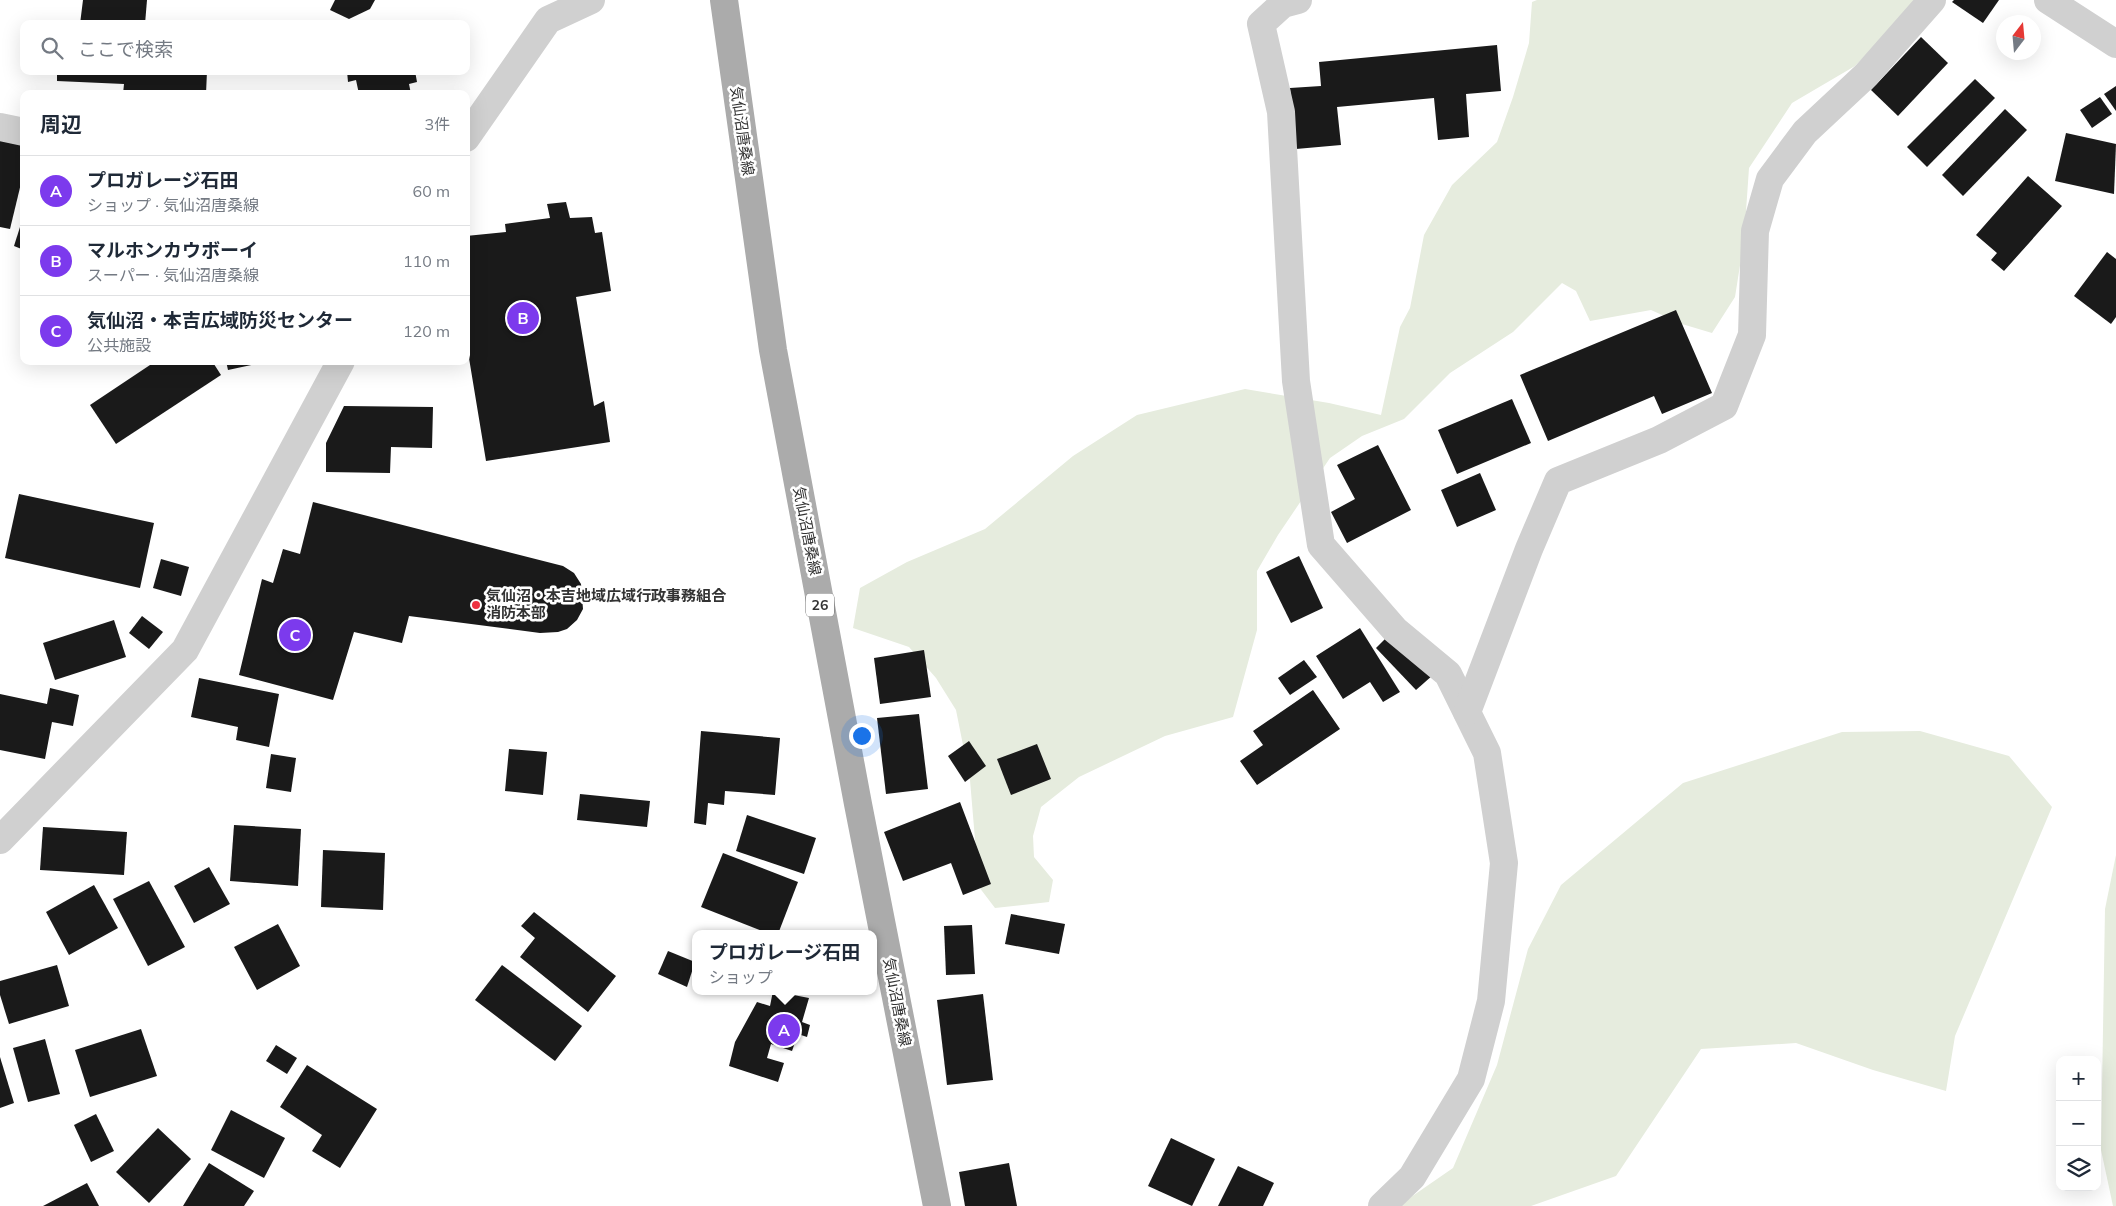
<!DOCTYPE html>
<html lang="ja">
<meta charset="utf-8">
<style>
:root{--surface:#fff;--page:#f6f6f7;--text:#1f2937;--muted:#747a83;--line:#e0e1e3;--accent:#7c3aed}
body{margin:0;font-family:Mulish,"Noto Sans JP",sans-serif;background:var(--page);color:var(--text)}
.controls{position:absolute;right:15px;bottom:15px;display:grid;overflow:hidden;border-radius:10px;box-shadow:0 5px 20px #0002}
.controls button{width:45px;height:45px;display:grid;place-items:center;padding:0;border:0;border-bottom:1px solid var(--line);background:var(--surface);color:var(--text);font:25px sans-serif}
.compass{position:absolute;left:1996px;top:15px;width:45px;height:45px;border-radius:50%;background:var(--surface);box-shadow:0 5px 20px #0002;rotate:16deg}
.you{position:absolute;left:861px;top:735px;width:18px;height:18px;margin:-12px;border:4px solid #fff;border-radius:50%;background:#1a73e8;box-shadow:0 0 0 8px #1a73e833}
.badge{display:grid;place-items:center;width:32px;height:32px;border-radius:50%;background:var(--accent);color:#fff;font-size:16px;font-weight:700}
.pin{position:absolute;translate:-50% -50%;border:2px solid #fff;box-shadow:0 1px 5px #0006}
.popup{position:absolute;left:692px;top:930px;width:185px;height:65px;box-sizing:border-box;display:grid;place-content:center;border-radius:10px;background:var(--surface);filter:drop-shadow(0 1px 4px #0005);font-size:16px;white-space:nowrap;color:var(--muted)}
.popup b{font-size:19px;color:var(--text)}
.popup::after{content:'';position:absolute;left:50%;top:100%;margin-left:-10px;border:10px solid transparent;border-top-color:var(--surface)}
.list{margin:0;padding:0;list-style:none}
h2{display:flex;justify-content:space-between;align-items:center;height:65px;margin:0;padding:0 20px;font-size:21px}
h2 small{font-size:16px;font-weight:400;color:var(--muted)}
.list li{display:grid;grid-template-columns:32px 1fr auto;gap:15px;align-items:center;box-sizing:border-box;height:70px;padding:0 20px;border-top:1px solid var(--line)}
.list b{display:block;font-size:19px;white-space:nowrap}
.list p{margin:0;font-size:16px;white-space:nowrap;color:var(--muted)}
.list em{font-size:16px;font-style:normal;color:var(--muted)}
.icon{flex:none;width:28px;height:28px;fill:none;stroke:currentColor;stroke-width:2;stroke-linecap:round;stroke-linejoin:round}
.map{position:relative;flex:none;width:2116px;height:1206px;overflow:hidden}
.search{position:absolute;background:var(--surface);box-shadow:0 5px 20px #0002;left:20px;top:20px;width:450px;height:55px;display:flex;align-items:center;gap:12px;box-sizing:border-box;padding:0 18px;border-radius:10px;color:var(--muted);font-size:19px}
.panel{position:absolute;background:var(--surface);box-shadow:0 5px 20px #0002;left:20px;top:90px;width:450px;height:275px;border-radius:10px}
.map>svg:first-child{display:block}
.green{fill:#e6ecde}
.building{fill:#1a1a1a}
.lines{fill:none;stroke-linecap:round;stroke-linejoin:round}
.minor{stroke:#d0d0d0;stroke-width:28}
.primary{stroke:#ababab;stroke-width:28}
.poi-dot{fill:#ed3240;stroke:#fff;stroke-width:2}
.labels{text-anchor:middle;stroke-width:5;stroke-linejoin:round;paint-order:stroke}
.shield{fill:#fff;stroke:#707070;stroke-width:1}
.shield-label{font-size:14px;font-weight:bold;fill:#333}
.street-label{font-size:15px;fill:#333;stroke:#fff}
.poi-label{font-size:15px;font-weight:bold;fill:#333;stroke:#fff;text-anchor:start}
</style>
<div class="map">
<svg width="2116" height="1206" viewBox="0 0 2116 1206">
<rect width="100%" height="100%" fill="#fff"/>
<!-- green -->
<g class="green">
<polygon points="1537,0 1919,0 1855,66 1792,103 1749,168 1744,240 1735,297 1712,333 1682,324 1651,310 1590,321 1576,291 1562,283 1513,332 1450,373 1404,419 1362,436 1330,458 1278,535 1257,571 1257,630 1233,717 1165,736 1079,777 1041,807 1033,836 1034,857 1053,880 1049,902 995,908 979,887 970,780 956,710 936,678 909,647 853,628 860,588 907,562 985,529 1073,456 1137,415 1245,389 1329,403 1381,415 1400,327 1410,308 1424,235 1452,185 1497,142 1513,97 1529,43 1532,2"/>
<polygon points="1920,731 2009,756 2052,807 1955,1036 1946,1091 1873,1070 1796,1043 1701,1049 1616,1176 1531,1206 1398,1206 1453,1168 1497,1065 1528,949 1561,885 1683,783 1842,732"/>
<polygon points="2116,855 2116,1206 2113,1206 2101,1150 2105,909"/>
</g>
<!-- building -->
<g class="building">
<polygon points="83,0 147,0 145,24 80,24"/>
<polygon points="335,0 375,0 370,9 349,19 330,10"/>
<polygon points="1954,0 1999,0 1983,23 1952,2"/>
<polygon points="1921,37 1948,63 1898,116 1871,90"/>
<polygon points="1497,45 1501,91 1466,94 1469,137 1438,140 1434,98 1337,107 1341,145 1296,149 1290,88 1321,86 1319,62"/>
<polygon points="57,71 207,71 206,94 123,94 124,84 57,81"/>
<polygon points="347,71 415,71 417,82 409,84 411,94 359,94 356,80 348,82"/>
<polygon points="1975,79 1995,98 1927,167 1907,147"/>
<polygon points="2116,86 2116,111 2104,94"/>
<polygon points="2100,97 2112,114 2092,128 2080,110"/>
<polygon points="2005,109 2027,130 1963,196 1942,175"/>
<polygon points="2066,133 2116,144 2114,194 2055,181"/>
<polygon points="0,138 24,144 24,171 10,229 0,227"/>
<polygon points="2028,176 2062,206 2004,271 1991,260 1997,253 1976,235"/>
<polygon points="566,202 570,218 592,217 595,233 602,232 611,291 576,297 594,406 604,401 610,442 486,461 466,340 466,236 506,232 505,224 550,218 547,204"/>
<polygon points="20,227 24,228 24,250 14,246"/>
<polygon points="2107,252 2116,259 2116,317 2111,324 2074,296"/>
<polygon points="1676,310 1712,393 1662,414 1654,396 1548,441 1520,375"/>
<polygon points="156,361 212,361 221,375 116,444 90,405"/>
<polygon points="226,361 265,361 265,362 228,370"/>
<polygon points="1512,399 1531,443 1457,474 1438,430"/>
<polygon points="344,406 433,407 432,448 391,447 390,473 326,472 326,443"/>
<polygon points="1378,445 1411,510 1347,543 1331,512 1355,499 1337,465"/>
<polygon points="1480,473 1496,510 1457,527 1441,490"/>
<polygon points="19,494 154,523 140,588 5,558"/>
<polygon points="313,502 563,566 574,573 581,584 583,609 577,620 567,629 558,632 540,633 409,616 402,643 354,632 333,700 239,675 262,579 273,583 283,549 300,554"/>
<polygon points="1299,556 1323,608 1291,623 1266,572"/>
<polygon points="161,559 189,567 181,596 153,588"/>
<polygon points="142,616 163,632 149,649 129,633"/>
<polygon points="114,620 126,657 55,680 43,643"/>
<polygon points="1360,628 1400,692 1383,702 1370,682 1343,699 1316,656"/>
<polygon points="1392,632 1433,675 1416,690 1376,648"/>
<polygon points="924,650 931,697 880,704 874,658"/>
<polygon points="1304,660 1317,677 1290,695 1278,678"/>
<polygon points="199,678 279,694 269,747 236,740 238,727 191,717"/>
<polygon points="50,688 79,695 73,726 52,722 45,759 0,750 0,694 47,704"/>
<polygon points="1313,690 1340,729 1257,785 1240,761 1263,745 1253,731"/>
<polygon points="919,714 928,789 886,794 877,718"/>
<polygon points="701,731 780,738 775,795 725,791 724,805 708,803 706,825 694,823"/>
<polygon points="969,741 986,766 965,782 948,756"/>
<polygon points="1037,744 1051,779 1011,795 997,759"/>
<polygon points="509,749 547,752 543,795 505,791"/>
<polygon points="271,754 296,758 291,792 266,788"/>
<polygon points="580,794 650,801 647,827 577,820"/>
<polygon points="960,802 991,884 963,895 951,863 903,881 884,832"/>
<polygon points="747,815 816,838 804,874 736,851"/>
<polygon points="234,825 301,829 298,886 230,881"/>
<polygon points="43,827 127,832 124,875 40,870"/>
<polygon points="323,850 385,853 383,910 321,907"/>
<polygon points="723,853 798,882 778,934 770,934 701,907"/>
<polygon points="209,867 230,904 194,923 174,886"/>
<polygon points="149,881 185,947 148,966 113,899"/>
<polygon points="94,885 118,928 69,955 46,912"/>
<polygon points="534,912 616,976 588,1012 520,957 535,938 521,926"/>
<polygon points="1011,914 1065,924 1059,954 1005,944"/>
<polygon points="278,924 300,966 257,990 234,947"/>
<polygon points="972,925 975,974 946,975 944,926"/>
<polygon points="668,951 695,962 687,987 658,974"/>
<polygon points="57,965 69,1006 9,1024 0,995 0,981"/>
<polygon points="502,965 582,1026 555,1061 475,1000"/>
<polygon points="773,991 809,998 802,1022 810,1025 807,1037 798,1034 792,1051 771,1044 767,1058 784,1063 778,1082 729,1066 735,1042 757,1002 770,1006"/>
<polygon points="983,994 993,1080 947,1085 937,1000"/>
<polygon points="141,1029 157,1076 90,1097 75,1050"/>
<polygon points="45,1039 60,1094 28,1102 13,1048"/>
<polygon points="276,1045 297,1058 287,1074 266,1061"/>
<polygon points="0,1057 14,1103 0,1108"/>
<polygon points="307,1065 377,1109 340,1168 312,1151 322,1135 280,1107"/>
<polygon points="231,1110 285,1138 264,1178 211,1150"/>
<polygon points="96,1114 114,1151 91,1162 74,1125"/>
<polygon points="158,1128 191,1159 149,1203 116,1172"/>
<polygon points="1171,1138 1215,1159 1192,1206 1148,1186"/>
<polygon points="209,1163 254,1191 244,1206 183,1206"/>
<polygon points="1009,1163 1017,1206 965,1206 959,1172"/>
<polygon points="1238,1166 1274,1183 1263,1206 1218,1206"/>
<polygon points="87,1183 99,1206 43,1206"/>
</g>
<g class="lines">
<!-- minor -->
<g class="minor">
<polyline points="1298,0 1283,4 1261,24 1281,112 1296,381 1321,545 1395,630 1448,674 1487,753 1504,863 1491,1001 1471,1079 1412,1177 1382,1206"/>
<polyline points="2048,0 2116,44"/>
<polyline points="0,127 24,132"/>
<polyline points="466,138 548,20 591,0"/>
<polyline points="1467,712 1529,549 1558,481 1659,440 1724,406 1752,335 1755,231 1770,179 1805,132 1866,75 1932,0"/>
<polyline points="0,840 185,650 341,361"/>
</g>
<!-- primary -->
<polyline class="primary" points="724,0 773,350 858,804 937,1206"/>
</g>
<!-- markers -->
<circle class="poi-dot" cx="476" cy="605" r="5"/>
<g class="labels">
<!-- shield labels -->
<rect class="shield" x="806" y="593.5" width="28" height="23" rx="4"/>
<g class="shield-label">
<text x="820" y="610">26</text>
</g>
<!-- street labels -->
<g class="street-label">
<text transform="translate(742 131) rotate(82)" y="5">気仙沼唐桑線</text>
<text transform="translate(807 531) rotate(79)" y="5">気仙沼唐桑線</text>
<text transform="translate(897 1002) rotate(79)" y="5">気仙沼唐桑線</text>
</g>
<!-- poi labels -->
<g class="poi-label">
<text x="486" y="601">気仙沼・本吉地域広域行政事務組合<tspan x="486" dy="17">消防本部</tspan></text>
</g>
</g>
</svg>
<div class="controls">
<button>+</button>
<button>−</button>
<button><svg class="icon" aria-label="layers" viewBox="0 0 24 24"><path d="M12 4l9 5-9 5-9-5zM3 14l9 5 9-5"/></svg></button>
</div>
<svg class="compass" viewBox="-18 -18 36 36"><path d="M0-13l5 13h-10z" fill="#e53935"/><path d="M0 13l5-13h-10z" fill="#747a83"/></svg>
<div class="you"></div>
<div class="pin badge" style="left:784px;top:1030px">A</div>
<div class="popup"><b>プロガレージ石田</b>ショップ</div>
<div class="pin badge" style="left:523px;top:318px">B</div>
<div class="pin badge" style="left:295px;top:635px">C</div>
<div class="search"><svg class="icon" aria-label="search" viewBox="0 0 24 24"><circle cx="10" cy="10" r="6"/><path d="M15 15l6 6"/></svg>ここで検索</div>
<section class="panel">
<h2>周辺<small>3件</small></h2>
<ul class="list">
<li><span class="badge">A</span><div><b>プロガレージ石田</b><p>ショップ · 気仙沼唐桑線</p></div><em>60 m</em></li>
<li><span class="badge">B</span><div><b>マルホンカウボーイ</b><p>スーパー · 気仙沼唐桑線</p></div><em>110 m</em></li>
<li><span class="badge">C</span><div><b>気仙沼・本吉広域防災センター</b><p>公共施設</p></div><em>120 m</em></li>
</ul>
</section>
</div>
